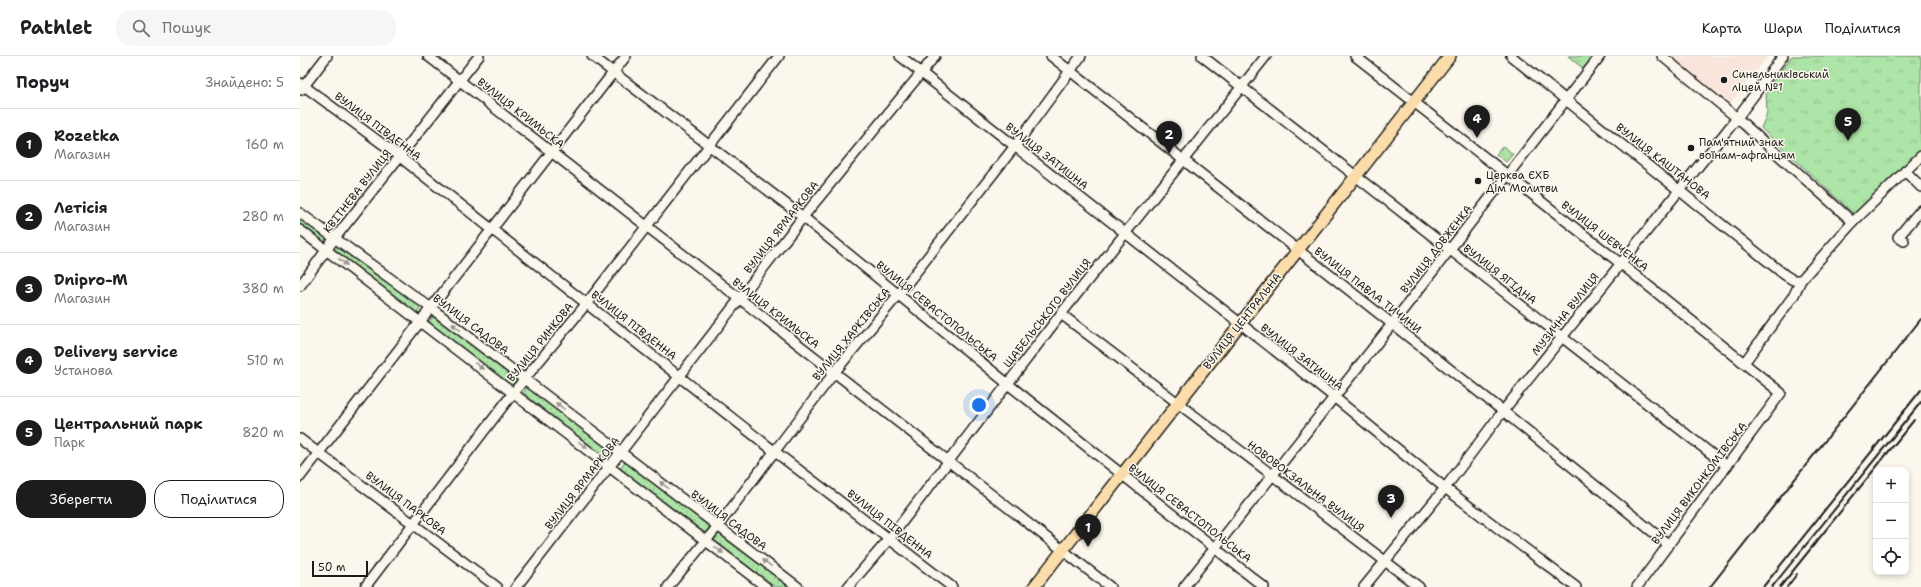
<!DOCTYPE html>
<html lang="uk">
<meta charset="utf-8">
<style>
:root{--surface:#fff;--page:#f6f6f6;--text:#202124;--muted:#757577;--line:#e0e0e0;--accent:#1c1c1c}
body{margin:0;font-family:"Shantell Sans",sans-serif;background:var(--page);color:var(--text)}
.controls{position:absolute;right:12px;bottom:12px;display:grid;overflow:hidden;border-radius:8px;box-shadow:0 2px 6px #0003}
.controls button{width:36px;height:36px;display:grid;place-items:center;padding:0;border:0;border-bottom:1px solid var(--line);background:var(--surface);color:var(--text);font:20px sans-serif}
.scale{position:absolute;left:12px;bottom:10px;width:56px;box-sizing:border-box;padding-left:4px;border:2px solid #1c1c1c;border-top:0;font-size:11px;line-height:14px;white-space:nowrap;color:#1c1c1c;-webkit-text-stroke:3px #fbf7ec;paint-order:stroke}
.you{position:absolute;left:679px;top:349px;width:14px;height:14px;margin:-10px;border:3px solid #fff;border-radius:50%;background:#1a73e8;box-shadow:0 0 0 6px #1a73e833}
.badge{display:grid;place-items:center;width:26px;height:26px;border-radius:50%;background:var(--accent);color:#fff;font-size:13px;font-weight:700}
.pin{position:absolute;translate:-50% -33px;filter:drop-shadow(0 1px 2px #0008)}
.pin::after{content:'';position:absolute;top:21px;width:14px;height:12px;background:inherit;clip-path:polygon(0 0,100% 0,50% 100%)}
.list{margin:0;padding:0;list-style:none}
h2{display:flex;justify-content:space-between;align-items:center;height:52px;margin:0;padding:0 16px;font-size:17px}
h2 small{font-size:13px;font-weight:400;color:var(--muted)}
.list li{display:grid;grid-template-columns:26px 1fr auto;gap:12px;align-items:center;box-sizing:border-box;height:72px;padding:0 16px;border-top:1px solid var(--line)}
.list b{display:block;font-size:15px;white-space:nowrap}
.list p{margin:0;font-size:13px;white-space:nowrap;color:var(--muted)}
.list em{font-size:13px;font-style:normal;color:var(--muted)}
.actions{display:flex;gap:8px;padding:12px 16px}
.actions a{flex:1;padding:9px 0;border:1px solid var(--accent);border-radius:16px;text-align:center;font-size:14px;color:var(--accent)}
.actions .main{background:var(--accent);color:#fff}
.icon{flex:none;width:22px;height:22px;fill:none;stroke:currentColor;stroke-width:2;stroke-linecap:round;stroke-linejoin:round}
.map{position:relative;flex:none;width:1621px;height:531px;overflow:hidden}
header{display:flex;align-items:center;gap:24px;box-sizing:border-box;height:56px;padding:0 20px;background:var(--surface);border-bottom:1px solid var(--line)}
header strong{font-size:19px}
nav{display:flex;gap:22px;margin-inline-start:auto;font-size:14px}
.search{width:280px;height:36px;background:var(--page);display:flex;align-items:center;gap:10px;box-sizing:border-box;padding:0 14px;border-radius:16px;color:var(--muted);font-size:15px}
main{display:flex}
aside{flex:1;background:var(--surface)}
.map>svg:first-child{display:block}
.built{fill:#fae5dd}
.grass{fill:url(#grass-dots);stroke:#648062}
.park{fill:url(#park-tufts);stroke:#648062}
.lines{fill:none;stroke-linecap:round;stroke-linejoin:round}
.minor-casing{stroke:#1c1c1c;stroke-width:12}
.major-casing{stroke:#1c1c1c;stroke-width:14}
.minor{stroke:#fbf7ec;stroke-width:9}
.major{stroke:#fbddab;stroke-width:11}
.rail{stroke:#1c1c1c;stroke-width:2}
.oneway{fill:#97948e}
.poi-dot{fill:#1c1c1c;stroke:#fbf7ec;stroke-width:1.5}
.labels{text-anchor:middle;stroke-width:3;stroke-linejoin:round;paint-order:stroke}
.poi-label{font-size:11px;fill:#1c1c1c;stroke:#fbf7ec;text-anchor:start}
.street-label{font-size:11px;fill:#1c1c1c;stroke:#fbf7ec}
</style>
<header>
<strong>Pathlet</strong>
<div class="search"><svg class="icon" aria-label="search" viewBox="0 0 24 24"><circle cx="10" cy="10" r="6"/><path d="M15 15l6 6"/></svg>Пошук</div>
<nav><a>Карта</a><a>Шари</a><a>Поділитися</a></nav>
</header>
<main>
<aside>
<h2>Поруч<small>Знайдено: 5</small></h2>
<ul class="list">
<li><span class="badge">1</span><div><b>Rozetka</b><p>Магазин</p></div><em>160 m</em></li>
<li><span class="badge">2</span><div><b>Летісія</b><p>Магазин</p></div><em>280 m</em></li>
<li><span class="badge">3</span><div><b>Dnipro-M</b><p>Магазин</p></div><em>380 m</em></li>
<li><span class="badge">4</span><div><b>Delivery service</b><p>Установа</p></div><em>510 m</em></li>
<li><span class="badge">5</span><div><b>Центральний парк</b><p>Парк</p></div><em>820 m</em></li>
</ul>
<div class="actions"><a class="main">Зберегти</a><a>Поділитися</a></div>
</aside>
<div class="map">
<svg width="1621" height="531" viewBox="0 0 1621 531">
<defs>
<pattern id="grass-dots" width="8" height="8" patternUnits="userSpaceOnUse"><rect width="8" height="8" fill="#ade4a7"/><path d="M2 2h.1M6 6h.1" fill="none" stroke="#94c38f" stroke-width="1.8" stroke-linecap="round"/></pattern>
<pattern id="park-tufts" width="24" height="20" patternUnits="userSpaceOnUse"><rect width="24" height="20" fill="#ade4a7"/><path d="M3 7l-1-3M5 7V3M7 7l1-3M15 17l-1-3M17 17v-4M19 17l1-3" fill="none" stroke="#94c38f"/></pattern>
</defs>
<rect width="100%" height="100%" fill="#fbf7ec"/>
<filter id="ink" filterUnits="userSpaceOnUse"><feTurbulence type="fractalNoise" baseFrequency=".025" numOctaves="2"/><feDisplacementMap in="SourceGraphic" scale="8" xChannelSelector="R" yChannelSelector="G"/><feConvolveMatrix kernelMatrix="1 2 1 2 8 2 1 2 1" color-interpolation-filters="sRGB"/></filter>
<g filter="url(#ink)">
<!-- built -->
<polygon class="built" points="1369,0 1468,0 1430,48"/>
<!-- grass -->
<g class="grass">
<polygon points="1203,90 1213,98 1206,106 1196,98"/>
<polygon points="0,160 28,180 23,187 0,171"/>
<polygon points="40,188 122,250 117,257 34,196"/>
<polygon points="135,258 220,324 214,331 129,266"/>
<polygon points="228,330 315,397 309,404 223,337"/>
<polygon points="326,404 411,469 405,477 320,412"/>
<polygon points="420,476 491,531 475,531 414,484"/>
</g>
<!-- park -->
<g class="park">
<polygon points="1268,0 1296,0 1285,14"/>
<polygon points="1492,0 1621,0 1621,98 1556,160 1461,72 1467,57 1466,35"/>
</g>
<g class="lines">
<defs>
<g id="minor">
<polyline points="128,0 810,531"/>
<polyline points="292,0 503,161 708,328 964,531"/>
<polyline points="600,0 1034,341 1145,432 1276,531"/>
<polyline points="751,0 1203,355 1369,489"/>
<polyline points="902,0 1427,410"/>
<polyline points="1055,0 1320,207 1481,337 1337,531"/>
<polyline points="1211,0 1485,219 1493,224 1501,224"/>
<polyline points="1362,0 1437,62 1553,166"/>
<polyline points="0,27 100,101 474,395 652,531"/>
<polyline points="1,34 27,0"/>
<polyline points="1605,115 1621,131"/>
<polyline points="0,157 131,252 498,531"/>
<polyline points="0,174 466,531"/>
<polyline points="1604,185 1598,181 1621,154"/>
<polyline points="0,230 35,182 179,0"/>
<polyline points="761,258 1119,531"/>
<polyline points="1444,307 1494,239 1501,224 1553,166 1621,100"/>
<polyline points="0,383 197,531"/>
<path d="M0,421C109,280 218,140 326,0"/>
<polyline points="65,531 213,337 287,247 479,0"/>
<polyline points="216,531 503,161 635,0"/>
<polyline points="368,531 418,470 534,317 598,239 715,90 781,0"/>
<polyline points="548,531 590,482 761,258 966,0"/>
<polyline points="884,531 1092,268 1300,0"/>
<polyline points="1064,531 1145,432 1203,355 1437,62 1483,0"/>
</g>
<polyline id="major" points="734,531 1150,0"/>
</defs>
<!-- minor casing -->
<use href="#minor" class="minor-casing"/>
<!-- major casing -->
<use href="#major" class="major-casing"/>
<!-- minor -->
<use href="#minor" class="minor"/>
<!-- major -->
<use href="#major" class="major"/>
<!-- rail -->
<g class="rail">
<polyline points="1410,531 1621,263"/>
<polyline points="1463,531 1621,334"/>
<polyline points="1472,531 1621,346"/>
<polyline points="1480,531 1614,364"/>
<polyline points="1487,531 1497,518"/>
</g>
</g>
<!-- one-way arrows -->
<defs><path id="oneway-solid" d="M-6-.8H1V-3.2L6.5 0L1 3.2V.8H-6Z"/></defs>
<g class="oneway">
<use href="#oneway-solid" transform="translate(43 206) rotate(37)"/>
<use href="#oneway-solid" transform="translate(156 271) rotate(-143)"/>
<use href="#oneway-solid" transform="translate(179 310) rotate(38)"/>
<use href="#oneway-solid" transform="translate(260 350) rotate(-143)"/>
<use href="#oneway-solid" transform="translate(283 389) rotate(37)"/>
<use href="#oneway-solid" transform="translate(364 429) rotate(-143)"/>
<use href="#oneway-solid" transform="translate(419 494) rotate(38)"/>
<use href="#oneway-solid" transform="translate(467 507) rotate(-143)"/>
</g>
</g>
<!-- markers -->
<g class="poi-dot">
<circle cx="1424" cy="24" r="4"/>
<circle cx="1391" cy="92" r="4"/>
<circle cx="1178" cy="125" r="4"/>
</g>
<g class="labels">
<!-- poi labels -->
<g class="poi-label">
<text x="1432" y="22">Синельниківський<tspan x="1432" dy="13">ліцей №1</tspan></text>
<text x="1399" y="90">Пам'ятний знак<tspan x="1399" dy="13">воїнам-афганцям</tspan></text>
<text x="1186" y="123">Церква ЄХБ<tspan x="1186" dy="13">Дім Молитви</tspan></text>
</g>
<!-- street labels -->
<g class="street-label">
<text transform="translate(221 57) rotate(38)" y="4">ВУЛИЦЯ КРИМЬСКА</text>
<text transform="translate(78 70) rotate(37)" y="4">ВУЛИЦЯ ПІВДЕННА</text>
<text transform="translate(747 100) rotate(38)" y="4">ВУЛИЦЯ ЗАТИШНА</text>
<text transform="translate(1363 105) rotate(38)" y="4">ВУЛИЦЯ КАШТАНОВА</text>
<text transform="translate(57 135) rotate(-52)" y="4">КВІТНЕВА ВУЛИЦЯ</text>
<text transform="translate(481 171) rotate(-52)" y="4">ВУЛИЦЯ ЯРМАРКОВА</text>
<text transform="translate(1305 180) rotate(38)" y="4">ВУЛИЦЯ ШЕВЧЕНКА</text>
<text transform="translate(1136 193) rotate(-52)" y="4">ВУЛИЦЯ ДОВЖЕНКА</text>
<text transform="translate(1200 218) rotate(38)" y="4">ВУЛИЦЯ ЯГІДНА</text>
<text transform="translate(1068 234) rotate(38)" y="4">ВУЛИЦЯ ПАВЛА ТИЧИНИ</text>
<text transform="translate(637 255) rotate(39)" y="4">ВУЛИЦЯ СЕВАСТОПОЛЬСЬКА</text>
<text transform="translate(476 257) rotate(38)" y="4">ВУЛИЦЯ КРИМЬСКА</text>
<text transform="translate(747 257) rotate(-52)" y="4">ЩАБЕЛЬСЬКОГО ВУЛИЦЯ</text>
<text transform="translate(1265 258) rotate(-52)" y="4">МУЗИЧНА ВУЛИЦЯ</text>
<text transform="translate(942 265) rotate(-52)" y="4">ВУЛИЦЯ ЦЕНТРАЛЬНА</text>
<text transform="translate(171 268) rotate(37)" y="4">ВУЛИЦЯ САДОВА</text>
<text transform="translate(334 269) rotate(38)" y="4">ВУЛИЦЯ ПІВДЕННА</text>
<text transform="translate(551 278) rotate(-51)" y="4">ВУЛИЦЯ ХАРКІВСЬКА</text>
<text transform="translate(240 286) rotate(-51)" y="4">ВУЛИЦЯ РИНКОВА</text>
<text transform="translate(1002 301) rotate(38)" y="4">ВУЛИЦЯ ЗАТИШНА</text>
<text transform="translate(282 427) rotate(-52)" y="4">ВУЛИЦЯ ЯРМАРКОВА</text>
<text transform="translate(1399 427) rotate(-53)" y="4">ВУЛИЦЯ ВИКОНКОМІВСЬКА</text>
<text transform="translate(1006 430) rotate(37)" y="4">НОВОВОКЗАЛЬНА ВУЛИЦЯ</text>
<text transform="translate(106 447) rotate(37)" y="4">ВУЛИЦЯ ПАРКОВА</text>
<text transform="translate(890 457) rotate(38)" y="4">ВУЛИЦЯ СЕВАСТОПОЛЬСЬКА</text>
<text transform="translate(429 464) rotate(37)" y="4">ВУЛИЦЯ САДОВА</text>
<text transform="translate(590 468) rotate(38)" y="4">ВУЛИЦЯ ПІВДЕННА</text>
</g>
</g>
</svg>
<div class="controls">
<button>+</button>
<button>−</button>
<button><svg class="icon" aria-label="locate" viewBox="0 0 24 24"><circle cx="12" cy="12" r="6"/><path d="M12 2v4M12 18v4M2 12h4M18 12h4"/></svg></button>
</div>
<div class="scale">50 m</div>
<div class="you"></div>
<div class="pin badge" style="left:788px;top:491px">1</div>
<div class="pin badge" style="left:869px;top:98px">2</div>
<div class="pin badge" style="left:1091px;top:462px">3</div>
<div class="pin badge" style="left:1177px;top:82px">4</div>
<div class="pin badge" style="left:1548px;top:85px">5</div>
</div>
</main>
